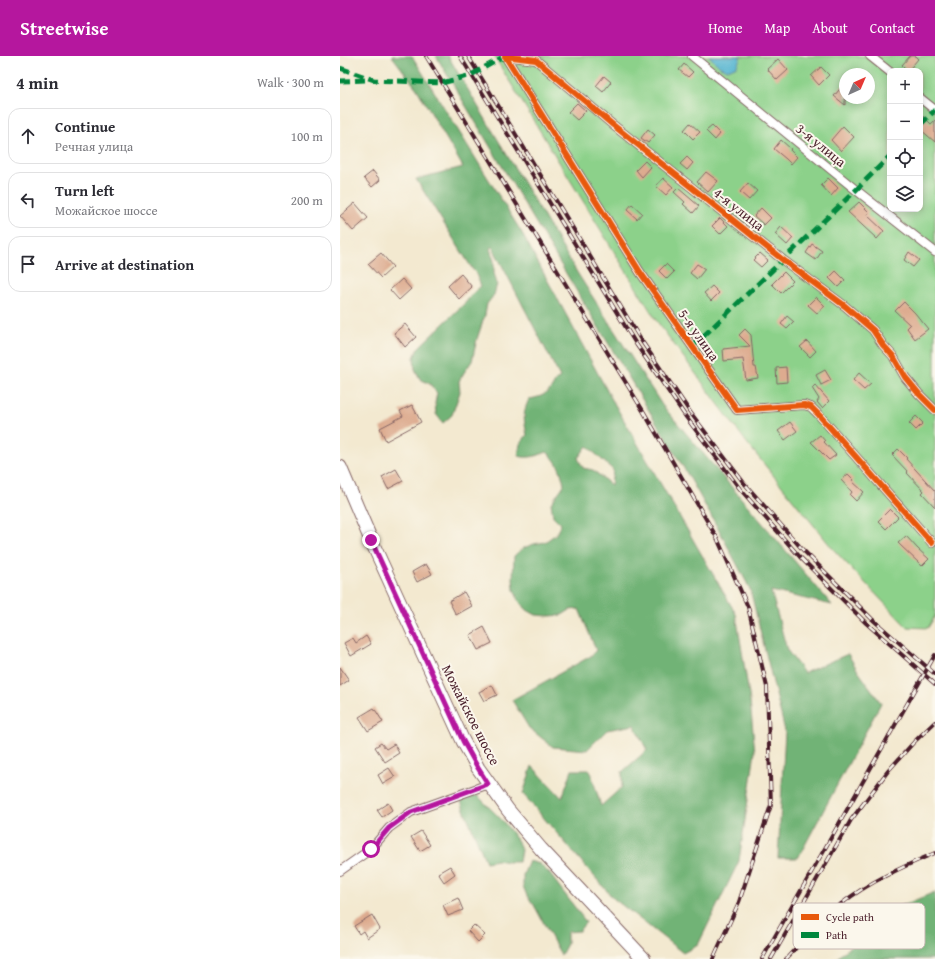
<!DOCTYPE html>
<meta charset="utf-8">
<style>
:root{--surface:#fff;--page:#f2f2f3;--text:#2b2b33;--muted:#7c7c81;--line:#e1e1e2;--accent:#b5179e}
body{margin:0;font-family:"Gentium Book Plus",serif;background:var(--page);color:var(--text)}
.controls{position:absolute;right:12px;top:12px;display:grid;overflow:hidden;border-radius:8px;box-shadow:0 2px 10px #0003}
.controls button{width:36px;height:36px;display:grid;place-items:center;padding:0;border:0;border-bottom:1px solid var(--line);background:var(--surface);color:var(--text);font:20px sans-serif}
.compass{position:absolute;left:499px;top:12px;width:36px;height:36px;border-radius:50%;background:var(--surface);box-shadow:0 2px 10px #0003;rotate:44deg}
.stop{position:absolute;width:12px;height:12px;margin:-9px;border:3px solid #b5179e;border-radius:50%;background:#fff}
.stop.end{background:#b5179e;border-color:#fff;box-shadow:0 1px 4px #0008}
.list{margin:0;padding:0;list-style:none}
h2{display:flex;justify-content:space-between;align-items:center;height:52px;margin:0;padding:0 16px;font-size:17px}
h2 small{font-size:13px;font-weight:400;color:var(--muted)}
.list li{display:grid;grid-template-columns:26px 1fr auto;gap:12px;align-items:center;box-sizing:border-box;height:56px;margin:0 8px 8px;padding:0 8px;border:1px solid var(--line);border-radius:12px}
.list b{display:block;font-size:15px;white-space:nowrap}
.list p{margin:0;font-size:13px;white-space:nowrap;color:var(--muted)}
.list em{font-size:13px;font-style:normal;color:var(--muted)}
.icon{flex:none;width:22px;height:22px;fill:none;stroke:currentColor;stroke-width:2;stroke-linecap:round;stroke-linejoin:round}
.map{position:relative;flex:none;width:595px;height:903px;overflow:hidden}
header{display:flex;align-items:center;gap:24px;box-sizing:border-box;height:56px;padding:0 20px;background:var(--accent);color:#fff}
header strong{font-size:19px}
nav{display:flex;gap:22px;margin-inline-start:auto;font-size:14px}
main{display:flex}
aside{flex:1;background:var(--surface)}
.map>svg:first-child{display:block}
.green{fill:#8cd18a;stroke:#6b785a;fill-rule:evenodd}
.forest{fill:#71b376;stroke:#5e6950;fill-rule:evenodd}
.water{fill:#51b3d0;stroke:#4e697e}
.building{fill:#ddab8f}
.lines{fill:none;stroke-linecap:round;stroke-linejoin:round}
.street-casing{stroke:#856665;stroke-width:10}
.primary-casing{stroke:#856665;stroke-width:15}
.street{stroke:#fff;stroke-width:8}
.primary{stroke:#fff;stroke-width:13}
.rail-casing{stroke:#4a1f2b;stroke-width:4}
.rail{stroke:#fbf7ec;stroke-width:2.5;stroke-dasharray:8;stroke-linecap:butt}
.quiet{stroke:#00873e;stroke-width:5;stroke-dasharray:10 5;stroke-linecap:butt}
.cycleway-casing{stroke:#fbf7ec;stroke-width:8}
.cycleway{stroke:#e8590c;stroke-width:6}
.route{stroke:#b5179e;stroke-width:5}
.labels{text-anchor:middle;stroke-width:4;stroke-linejoin:round;paint-order:stroke}
.street-label{font-size:14px;fill:#4a1f2b;stroke:#fbf7ec}
.key{fill:#fbf7ec;stroke:#c6b6b2;stroke-width:1}
.key-label{font-size:11px;fill:#4a1f2b}
</style>
<header>
<strong>Streetwise</strong>
<nav><a>Home</a><a>Map</a><a>About</a><a>Contact</a></nav>
</header>
<main>
<aside>
<h2>4 min<small>Walk · 300 m</small></h2>
<ul class="list">
<li><svg class="icon" aria-label="ahead" viewBox="0 0 24 24"><path d="M12 20V5M6 11l6-6 6 6"/></svg><div><b>Continue</b><p>Речная улица</p></div><em>100 m</em></li>
<li><svg class="icon" aria-label="left" viewBox="0 0 24 24"><path d="M17 20v-9H6M10 6l-5 5 5 5"/></svg><div><b>Turn left</b><p>Можайское шоссе</p></div><em>200 m</em></li>
<li><svg class="icon" aria-label="arrive" viewBox="0 0 24 24"><path d="M6 21V4h12l-3 4 3 4H6"/></svg><div><b>Arrive at destination</b></div></li>
</ul>
</aside>
<div class="map">
<svg width="595" height="903" viewBox="0 0 595 903">
<rect width="100%" height="100%" fill="#fbf7ec"/>
<filter id="ink" filterUnits="userSpaceOnUse"><feTurbulence type="fractalNoise" baseFrequency=".025" numOctaves="2"/><feDisplacementMap in="SourceGraphic" scale="8" xChannelSelector="R" yChannelSelector="G"/><feConvolveMatrix kernelMatrix="1 2 1 2 8 2 1 2 1" color-interpolation-filters="sRGB"/></filter>
<filter id="wash" filterUnits="userSpaceOnUse"><feTurbulence type="fractalNoise" baseFrequency=".012" numOctaves="4" result="noise"/><feDisplacementMap in="SourceGraphic" scale="16" xChannelSelector="R" yChannelSelector="G"/><feGaussianBlur stdDeviation="0.9" result="paint"/><feColorMatrix in="noise" values="0 0 0 0 0 0 0 0 0 0 0 0 0 0 0 0 0 1.4 0 .05"/><feComposite in="paint" operator="in"/></filter>
<g filter="url(#wash)">
<rect width="100%" height="100%" fill="#f3e9d0"/>
<!-- green -->
<path class="green" d="M154,0H595V560L588,572L567,571L493,493L407,387L316,264ZM550,15H580V153H550ZM505,18H529V42H505Z"/>
<!-- forest -->
<g class="forest">
<path d="M52,0H72L182,177L270,340L396,558L410,645L415,696L399,805L358,889L343,897L273,842L183,738L192,710L222,742L232,714H250L261,750L282,731V716L307,694L294,669L267,674L247,694L213,691L189,672L172,644L251,600L256,594L239,553L230,554L222,559L210,560L196,559L187,554L179,545L174,534L173,523L174,500L183,492L194,488L205,486L216,478L221,468L213,460L211,447L224,429C221,414 218,406 207,396C196,400 189,403 178,400L180,388L187,379C184,363 182,358 189,343C196,342 204,340 210,334C214,329 214,325 220,321L152,190L150,193L154,205V217L157,228L154,239L147,248L145,259L137,283L132,305L125,315L119,325L120,336L112,359L103,367L96,358L95,347L97,337L90,328L80,323L75,313L74,302L78,292L126,246L133,237L141,230L135,216L133,214L76,123L123,111L77,33ZM247,390L273,414L271,429L253,414L243,412L238,402Z"/>
<polygon points="96,0 108,0 238,218 322,349 492,549 431,535 447,594 464,617 508,598 518,615 541,647 458,802 438,802 445,675 410,533 380,476 351,424 233,229"/>
<polygon points="127,736 138,740 163,765 177,784 181,794 179,806 168,806 157,804 146,806 125,756 121,745"/>
<polygon points="189,805 200,808 209,817 246,866 239,875 227,876 227,888 221,899 194,849 187,840 183,830 183,819"/>
<polygon points="595,836 595,903 497,903 499,900 556,852"/>
</g>
<!-- water -->
<polygon class="water" points="369,0 401,0 397,10 388,14 380,11"/>
<g id="blocks">
<!-- building -->
<g class="building">
<polygon points="570,0 575,0 578,3 568,15 562,9"/>
<polygon points="438,3 448,14 437,24 427,13"/>
<polygon points="344,8 353,16 348,21 339,14"/>
<polygon points="481,11 489,19 479,29 471,20"/>
<polygon points="264,20 271,26 263,36 256,30"/>
<polygon points="505,27 505,49 494,40"/>
<polygon points="237,47 246,55 237,64 228,56"/>
<polygon points="580,57 591,68 595,64 595,86 580,73"/>
<polygon points="350,67 360,76 353,83 344,74"/>
<polygon points="372,70 380,78 375,84 366,75"/>
<polygon points="503,70 514,81 501,95 491,84"/>
<polygon points="308,73 315,79 308,87 301,82"/>
<polygon points="441,84 451,93 450,94 457,101 451,108 446,103 434,93"/>
<polygon points="347,101 353,107 347,114 340,108"/>
<polygon points="305,105 311,111 302,121 296,114"/>
<polygon points="33,115 40,124 32,131 24,122"/>
<polygon points="366,116 378,125 368,136 357,126"/>
<polygon points="323,122 333,131 326,139 316,130"/>
<polygon points="488,122 498,132 491,140 481,129"/>
<polygon points="408,127 417,135 409,144 400,136"/>
<polygon points="338,132 359,150 353,157 343,148 345,146 334,136"/>
<polygon points="519,146 529,156 527,159 544,175 537,183 508,156"/>
<polygon points="15,147 28,162 13,175 0,160"/>
<polygon points="292,148 302,157 297,163 287,154"/>
<polygon points="421,152 431,162 424,169 414,160"/>
<polygon points="380,162 388,170 380,178 372,170"/>
<polygon points="441,171 453,182 447,189 435,178"/>
<polygon points="472,188 482,195 476,204 466,197"/>
<polygon points="569,196 579,204 573,211 564,204"/>
<polygon points="41,197 53,211 41,222 28,208"/>
<polygon points="420,197 428,204 421,211 413,204"/>
<polygon points="326,208 334,216 327,223 319,215"/>
<polygon points="357,208 365,213 357,223 350,217"/>
<polygon points="496,215 505,224 498,231 489,222"/>
<polygon points="444,216 453,225 441,237 432,228"/>
<polygon points="121,218 132,231 119,243 108,230"/>
<polygon points="62,223 71,233 59,244 50,234"/>
<polygon points="372,230 379,237 371,245 364,237"/>
<polygon points="476,241 485,250 477,257 468,249"/>
<polygon points="564,246 575,257 588,273 575,283 567,272 570,269 555,255"/>
<polygon points="447,260 454,266 447,273 441,268"/>
<polygon points="65,268 76,281 65,291 54,277"/>
<polygon points="405,273 411,279 414,311 416,311 418,322 406,324 403,303 384,305 383,293 410,290 399,279"/>
<polygon points="467,285 476,295 470,301 460,291"/>
<polygon points="446,311 447,326 437,327 436,312"/>
<polygon points="485,314 491,324 481,329 476,319"/>
<polygon points="519,317 531,328 524,334 513,324"/>
<polygon points="475,329 489,345 482,352 477,346 479,343 472,332"/>
<polygon points="72,349 81,366 46,385 40,372 63,360 60,355"/>
<polygon points="576,360 583,367 576,374 569,367"/>
<polygon points="450,366 457,375 445,384 438,375"/>
<polygon points="480,379 485,385 484,386 496,399 489,404 471,386"/>
<polygon points="558,393 567,402 566,403 595,435 595,451 582,437 584,435 567,417 568,416 552,399"/>
<polygon points="56,413 63,425 48,433 42,421"/>
<polygon points="508,418 514,424 512,425 524,436 516,445 510,439 512,436 501,424"/>
<polygon points="550,453 558,461 546,473 538,465"/>
<polygon points="566,480 578,493 589,503 582,510 558,487"/>
<polygon points="86,508 92,518 77,526 72,516"/>
<polygon points="124,536 132,550 116,559 109,545"/>
<polygon points="144,571 152,587 138,594 130,579"/>
<polygon points="26,580 31,588 11,600 4,587 13,582 16,587"/>
<polygon points="0,611 9,624 0,630"/>
<polygon points="152,629 157,639 144,645 139,636"/>
<polygon points="34,652 43,666 28,675 19,661"/>
<polygon points="41,687 46,693 54,688 59,697 45,706 35,691"/>
<polygon points="49,712 55,721 43,728 38,719"/>
<polygon points="48,747 52,754 42,761 37,754"/>
<polygon points="81,775 90,789 80,795 71,781"/>
<polygon points="110,810 115,818 104,826 98,817"/>
<polygon points="118,842 123,854 108,860 103,849"/>
<polygon points="32,859 40,873 27,882 23,875 19,878 14,870"/>
<polygon points="134,869 145,879 138,886 128,875"/>
</g>
</g>
</g>
<g filter="url(#ink)">
<use href="#blocks" fill-opacity="0" stroke="#856665" stroke-width="1"/>
<g class="lines">
<defs>
<g id="street">
<polyline points="165,0 300,216 397,354 464,349 471,351 479,359 592,487"/>
<polyline points="165,0 196,4 273,69 443,204 505,250 533,274 543,289 553,300 565,321 579,338 595,354"/>
<polyline points="352,0 516,134 595,196"/>
<polyline points="530,0 550,16"/>
<polyline points="580,42 595,54"/>
<polyline points="0,815 31,793 49,772 71,756 149,728"/>
</g>
<polyline id="primary" points="0,411 31,484 112,661 123,685 138,712 168,754 201,793 304,903"/>
</defs>
<!-- street casing -->
<use href="#street" class="street-casing"/>
<!-- primary casing -->
<use href="#primary" class="primary-casing"/>
<!-- street -->
<use href="#street" class="street"/>
<!-- primary -->
<use href="#primary" class="primary"/>
<defs>
<g id="rail">
<polyline points="86,0 302,353 377,482 408,551 427,631 431,749 399,846 373,903"/>
<polyline points="120,0 296,288 346,361 400,433 460,501 526,567 595,628"/>
<polyline points="128,0 301,284 350,356 404,427 463,494 532,563 595,618"/>
<polyline points="422,903 595,599"/>
<polyline points="431,903 511,764 548,715 574,686 595,666"/>
<path d="M446,903C463,884 481,865 501,848C529,826 562,811 595,797"/>
</g>
</defs>
<!-- rail casing -->
<use href="#rail" class="rail-casing"/>
<!-- rail -->
<use href="#rail" class="rail"/>
<!-- quiet -->
<g class="quiet">
<polyline points="0,12 34,24 102,27 131,19 165,0"/>
<polyline points="0,25 28,24"/>
<polyline points="580,69 595,54"/>
<polyline points="352,291 516,134 550,100"/>
</g>
<defs>
<g id="cycleway">
<polyline points="165,0 300,216 397,354 464,349 471,351 479,359 592,487"/>
<polyline points="165,0 196,4 273,69 443,204 505,250 533,274 543,289 553,300 565,321 579,338 595,354"/>
</g>
</defs>
<!-- cycleway casing -->
<use href="#cycleway" class="cycleway-casing"/>
<!-- cycleway -->
<use href="#cycleway" class="cycleway"/>
</g>
</g>
<g class="lines" filter="url(#ink)">
<!-- route -->
<polyline class="route" points="31,793 49,772 71,756 148,728 138,712 123,685 31,484"/>
</g>
<g class="labels">
<!-- street labels -->
<g class="street-label">
<text transform="translate(481 89) rotate(39)" y="5">3-я улица</text>
<text transform="translate(399 153) rotate(38)" y="5">4-я улица</text>
<text transform="translate(359 279) rotate(55)" y="5">5-я улица</text>
<text transform="translate(131 659) rotate(63)" y="5">Можайское шоссе</text>
</g>
</g>
<!-- legend -->
<rect x="453" y="847" width="132" height="46" rx="6" class="key"/>
<rect x="461" y="858" width="18" height="6" fill="#e8590c"/>
<rect x="461" y="876" width="18" height="6" fill="#00873e"/>
<g class="key-label">
<text x="486" y="865">Cycle path</text>
<text x="486" y="883">Path</text>
</g>
</svg>
<div class="controls">
<button>+</button>
<button>−</button>
<button><svg class="icon" aria-label="locate" viewBox="0 0 24 24"><circle cx="12" cy="12" r="6"/><path d="M12 2v4M12 18v4M2 12h4M18 12h4"/></svg></button>
<button><svg class="icon" aria-label="layers" viewBox="0 0 24 24"><path d="M12 4l9 5-9 5-9-5zM3 14l9 5 9-5"/></svg></button>
</div>
<svg class="compass" viewBox="-18 -18 36 36"><path d="M0-13l5 13h-10z" fill="#e53935"/><path d="M0 13l5-13h-10z" fill="#7c7c81"/></svg>
<div class="stop" style="left:31px;top:793px"></div>
<div class="stop end" style="left:31px;top:484px"></div>
</div>
</main>
